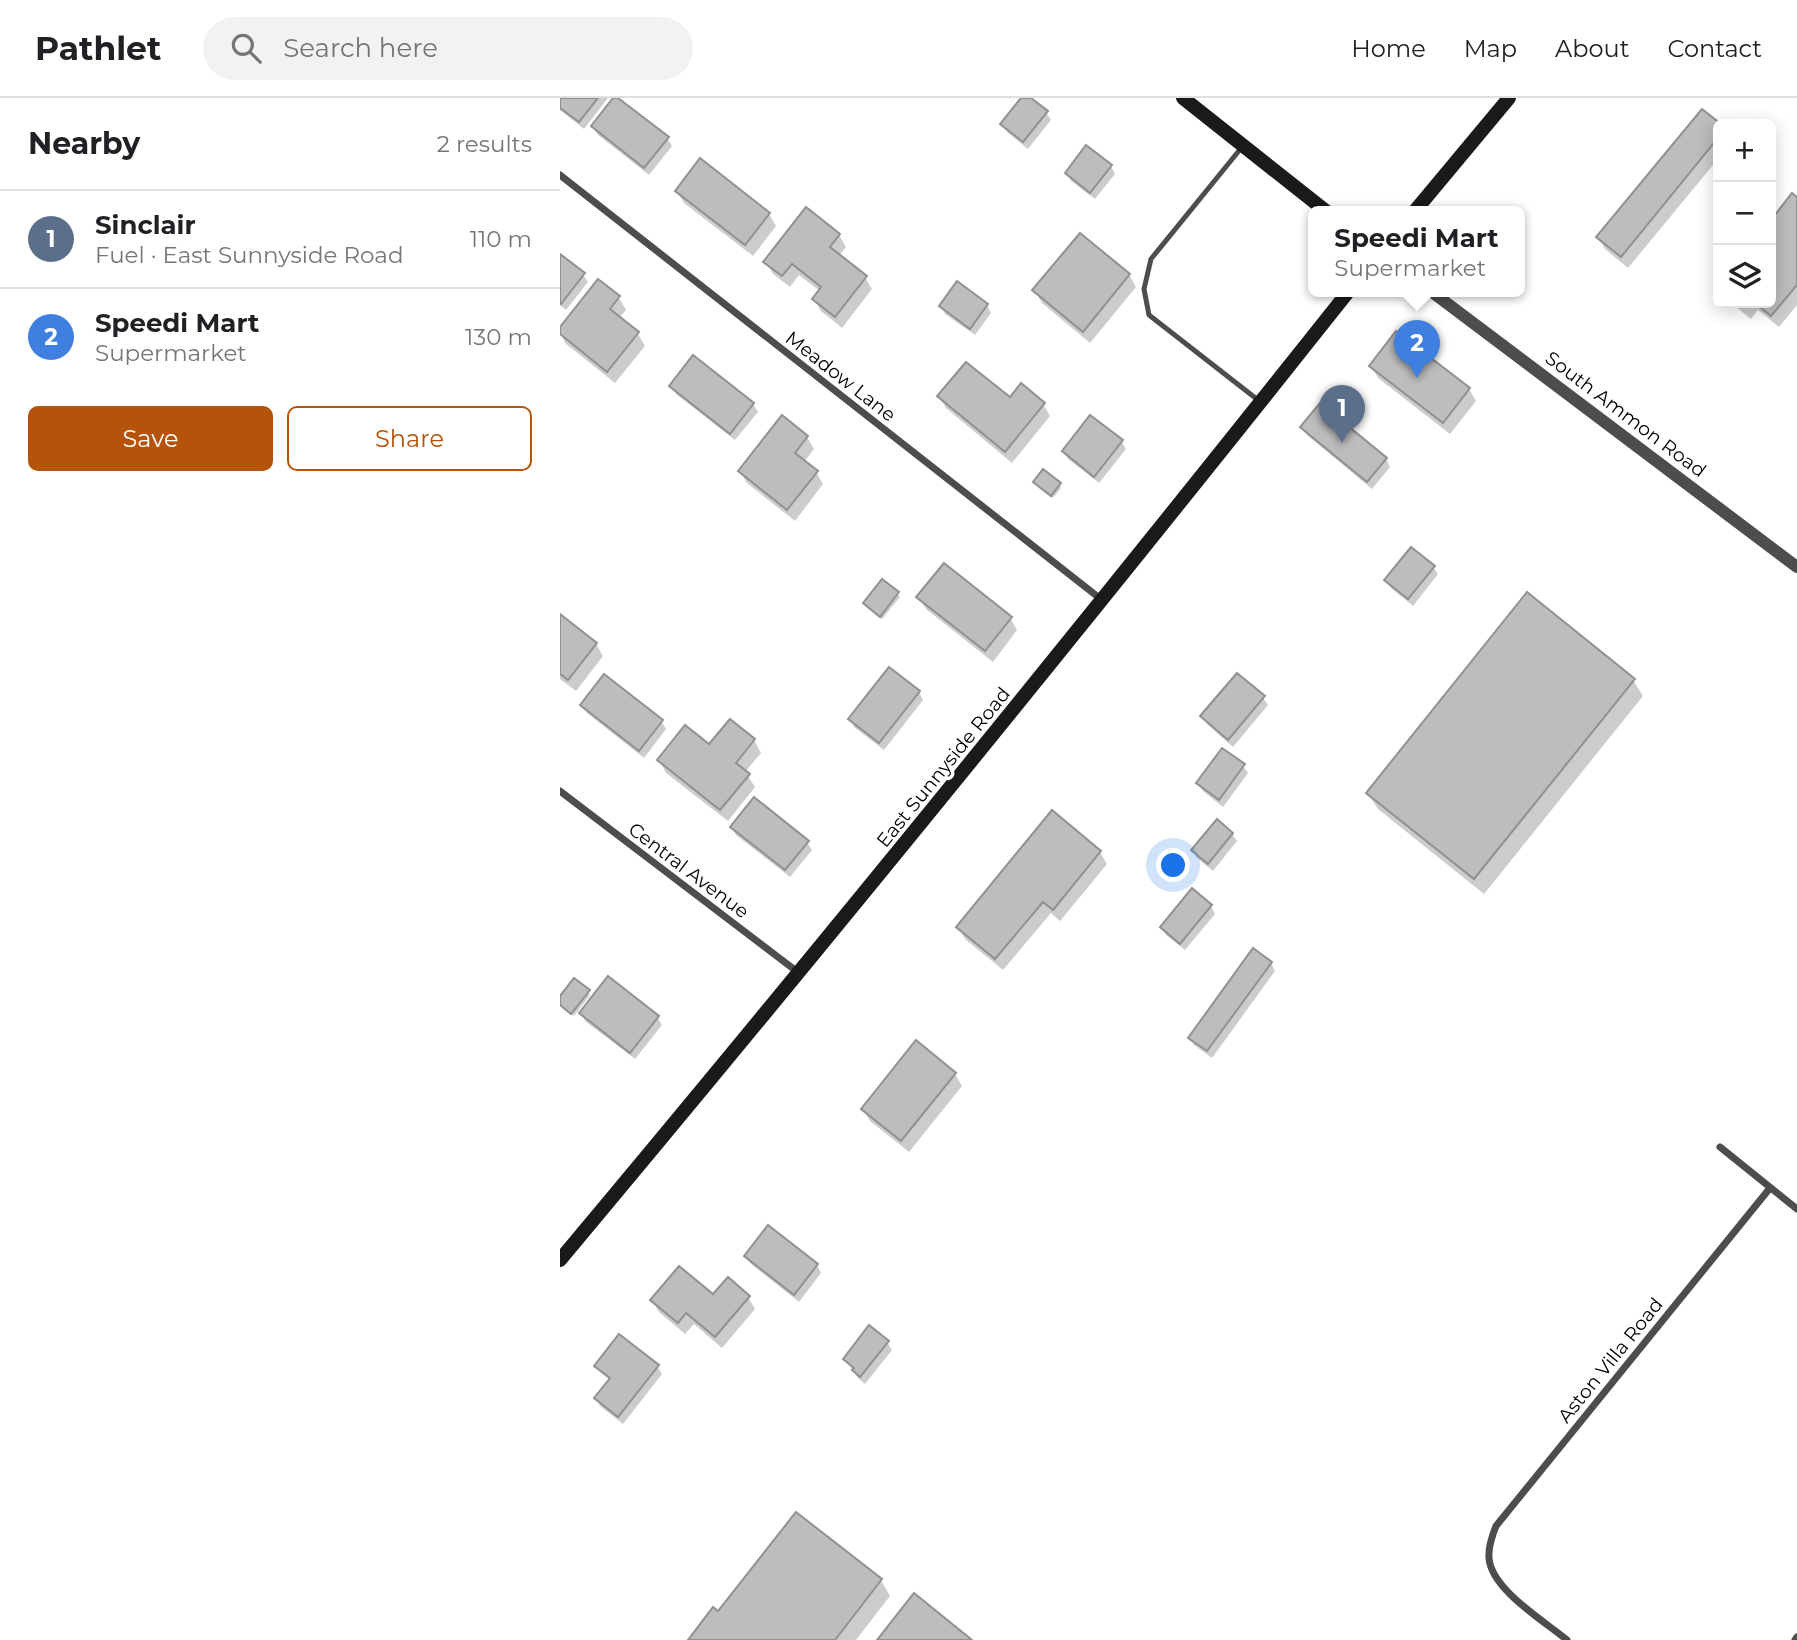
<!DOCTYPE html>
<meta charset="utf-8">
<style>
:root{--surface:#fff;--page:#f2f2f2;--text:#202124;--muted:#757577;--line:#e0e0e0;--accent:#b45309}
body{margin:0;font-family:Montserrat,sans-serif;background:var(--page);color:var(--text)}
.controls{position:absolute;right:21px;top:21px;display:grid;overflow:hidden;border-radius:10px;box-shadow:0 4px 18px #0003}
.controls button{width:63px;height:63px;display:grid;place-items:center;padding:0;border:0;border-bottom:2px solid var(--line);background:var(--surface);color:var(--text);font:35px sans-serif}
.you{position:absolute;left:614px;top:768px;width:24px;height:24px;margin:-18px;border:5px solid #fff;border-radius:50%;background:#1a73e8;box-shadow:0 0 0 10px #1a73e833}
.badge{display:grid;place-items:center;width:46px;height:46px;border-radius:50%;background:var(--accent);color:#fff;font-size:23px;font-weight:700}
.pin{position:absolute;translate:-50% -58px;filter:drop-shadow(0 2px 4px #0008)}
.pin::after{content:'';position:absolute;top:37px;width:24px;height:21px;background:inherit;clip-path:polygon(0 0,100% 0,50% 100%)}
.popup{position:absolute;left:748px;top:108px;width:217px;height:91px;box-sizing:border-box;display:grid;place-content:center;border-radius:10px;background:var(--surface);filter:drop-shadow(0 2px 5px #0005);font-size:23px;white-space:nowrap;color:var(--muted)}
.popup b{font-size:26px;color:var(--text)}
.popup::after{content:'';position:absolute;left:50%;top:100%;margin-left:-14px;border:14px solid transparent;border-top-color:var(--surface)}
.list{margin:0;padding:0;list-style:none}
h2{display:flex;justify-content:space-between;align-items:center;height:91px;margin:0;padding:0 28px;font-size:30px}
h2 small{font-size:23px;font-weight:400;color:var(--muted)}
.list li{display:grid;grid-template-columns:46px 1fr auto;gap:21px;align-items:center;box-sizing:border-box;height:98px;padding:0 28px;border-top:2px solid var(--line)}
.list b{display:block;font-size:26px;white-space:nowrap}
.list p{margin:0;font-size:23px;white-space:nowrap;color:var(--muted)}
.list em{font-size:23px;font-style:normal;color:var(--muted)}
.actions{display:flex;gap:14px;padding:21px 28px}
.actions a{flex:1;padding:16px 0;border:2px solid var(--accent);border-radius:10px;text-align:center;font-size:24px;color:var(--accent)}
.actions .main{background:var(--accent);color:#fff}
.icon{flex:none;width:38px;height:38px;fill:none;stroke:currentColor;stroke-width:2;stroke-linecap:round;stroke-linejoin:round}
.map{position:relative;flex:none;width:1237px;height:1542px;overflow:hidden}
header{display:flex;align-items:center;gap:42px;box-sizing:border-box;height:98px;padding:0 35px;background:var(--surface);border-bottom:2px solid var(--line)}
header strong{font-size:33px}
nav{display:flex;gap:38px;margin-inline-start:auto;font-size:24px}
.search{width:490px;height:63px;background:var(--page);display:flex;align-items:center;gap:18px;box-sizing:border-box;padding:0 24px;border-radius:38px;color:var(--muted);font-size:26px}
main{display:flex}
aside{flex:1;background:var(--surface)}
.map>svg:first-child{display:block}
.shadow{fill:#0003}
.building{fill:#bdbdbd;stroke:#919191;stroke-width:2}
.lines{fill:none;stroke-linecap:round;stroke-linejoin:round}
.service{stroke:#4d4d4d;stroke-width:5}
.minor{stroke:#4d4d4d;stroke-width:7}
.tertiary{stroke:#4d4d4d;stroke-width:12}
.secondary{stroke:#1a1a1a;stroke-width:14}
.labels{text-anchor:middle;stroke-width:7;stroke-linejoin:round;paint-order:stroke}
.street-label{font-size:19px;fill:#000;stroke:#fff}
</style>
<header>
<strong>Pathlet</strong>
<div class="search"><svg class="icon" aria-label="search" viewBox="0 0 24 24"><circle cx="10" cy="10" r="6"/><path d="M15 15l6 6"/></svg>Search here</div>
<nav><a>Home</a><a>Map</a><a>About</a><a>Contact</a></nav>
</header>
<main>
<aside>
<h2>Nearby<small>2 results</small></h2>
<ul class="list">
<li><span class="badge" style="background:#5c6f8a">1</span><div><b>Sinclair</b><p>Fuel · East Sunnyside Road</p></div><em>110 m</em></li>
<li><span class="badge" style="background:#3f7fe0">2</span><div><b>Speedi Mart</b><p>Supermarket</p></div><em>130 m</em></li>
</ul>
<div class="actions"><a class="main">Save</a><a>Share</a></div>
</aside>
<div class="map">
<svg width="1237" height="1542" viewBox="0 0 1237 1542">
<rect width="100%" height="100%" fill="#fff"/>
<!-- shadow -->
<g class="shadow">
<polygon points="0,0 48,0 24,31 0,12"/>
<polygon points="55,0 107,40 112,48 89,77 37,36 33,28"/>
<polygon points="463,0 468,0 486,14 491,22 468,51 447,34 442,26"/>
<polygon points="1142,13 1158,26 1158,61 1068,170 1045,151 1038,139"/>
<polygon points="551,68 555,76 535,101 511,83 507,75"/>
<polygon points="117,93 209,116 216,128 193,158 124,105"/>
<polygon points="1232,98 1237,102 1237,207 1219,229 1198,212 1191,221 1171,205 1211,205 1211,124"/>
<polygon points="279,137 286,149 279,158 305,179 312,191 282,230 261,213 254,201 260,193 239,177 230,189 213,176 206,164"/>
<polygon points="0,158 23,177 28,184 6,212 0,207"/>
<polygon points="569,177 576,189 530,245 482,205 475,193"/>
<polygon points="59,200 66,212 59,220 78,236 85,248 55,285 5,245 0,231"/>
<polygon points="427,207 431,215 415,237 385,216 381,208"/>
<polygon points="811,268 909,291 916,303 890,336 818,280"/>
<polygon points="111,288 193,306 198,314 175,342 116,296"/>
<polygon points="379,298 483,306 490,318 452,365 386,310"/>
<polygon points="742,329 826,361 830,369 812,391 747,337"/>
<polygon points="247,339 254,351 244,364 256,374 263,386 235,423 187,385 180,373"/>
<polygon points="561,343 566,351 539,385 508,361 504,353"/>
<polygon points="475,384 499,386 501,390 493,400"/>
<polygon points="873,469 878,476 853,508 831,490 827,482"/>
<polygon points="322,483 340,499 322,521 305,505"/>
<polygon points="359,499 450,520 457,532 433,564 366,511"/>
<polygon points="0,518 36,546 43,558 16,593 0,581"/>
<polygon points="1073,582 1083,598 924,796 818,711 808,695"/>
<polygon points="359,594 363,602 324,652 294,629 290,621"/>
<polygon points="703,600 708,607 673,649 647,626 642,619"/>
<polygon points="22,607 101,623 106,631 84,660 27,615"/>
<polygon points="194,642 201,655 185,674 195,689 168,723 106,675 99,662 149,649"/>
<polygon points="683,668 688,675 663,709 643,693 638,685"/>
<polygon points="172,729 247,744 252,752 230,779 176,737"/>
<polygon points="672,736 677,743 653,773 637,760 633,752"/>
<polygon points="540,754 547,766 500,823 491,815 443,872 405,841 398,829"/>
<polygon points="651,808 655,816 625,852 606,837 602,829"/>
<polygon points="711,865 715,873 652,960 634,947 630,940"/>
<polygon points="28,893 30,897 14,918 0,907 0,901"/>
<polygon points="21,915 97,919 102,927 75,961 25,923"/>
<polygon points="395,976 402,988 349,1054 310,1023 303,1011"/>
<polygon points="208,1130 257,1167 261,1175 239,1204 191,1166 186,1158"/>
<polygon points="153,1199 188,1199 195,1211 162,1250 134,1226 125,1236 99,1214 92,1202"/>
<polygon points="327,1244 332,1252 305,1286 298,1280 285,1261"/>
<polygon points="36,1268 97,1268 102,1276 63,1326 40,1308 36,1300 50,1282 41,1275"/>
<polygon points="321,1482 330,1498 296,1542 130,1542 158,1516"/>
</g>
<!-- building -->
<g class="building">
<polygon points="0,0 38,0 19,24 0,10"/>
<polygon points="53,0 58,0 109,39 84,70 31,28"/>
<polygon points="461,0 471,0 488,13 463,44 440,26"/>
<polygon points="1142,11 1161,26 1158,26 1158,40 1061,159 1036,139"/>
<polygon points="526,47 552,67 530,95 505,75"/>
<polygon points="140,60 210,115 185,147 115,93"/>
<polygon points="1232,95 1237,99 1237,187 1211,218 1195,205 1211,205 1211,122"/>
<polygon points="246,109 280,136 270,149 307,178 275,219 252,201 261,189 232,166 222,178 203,164"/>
<polygon points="520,135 570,176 523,234 472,192"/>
<polygon points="0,156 25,175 1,206 0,205"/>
<polygon points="38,181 60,198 50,211 79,234 47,274 0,236 0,229"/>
<polygon points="397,183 428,206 410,231 379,208"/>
<polygon points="836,233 910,290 883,325 809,268"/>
<polygon points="133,257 194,305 170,336 109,288"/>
<polygon points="406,264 450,299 461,285 485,305 445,354 377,298"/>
<polygon points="760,305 827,360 807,384 740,329"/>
<polygon points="222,317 248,338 235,355 258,373 227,412 178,373"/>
<polygon points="530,317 563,342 534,379 502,353"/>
<polygon points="483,371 501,385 491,398 473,384"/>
<polygon points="851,449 875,468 848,501 824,482"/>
<polygon points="384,465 452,519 425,553 356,499"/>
<polygon points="322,481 339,494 320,519 303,505"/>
<polygon points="967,494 1075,581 914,781 806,695"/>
<polygon points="0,516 37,545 8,582 0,576"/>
<polygon points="329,569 360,593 319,645 288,621"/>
<polygon points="677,575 705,598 668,642 640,618"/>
<polygon points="44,576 103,622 79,653 20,607"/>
<polygon points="170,621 195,641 176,665 190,676 160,712 97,662 125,627 149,646"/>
<polygon points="662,650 685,666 659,702 636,685"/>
<polygon points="194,699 249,743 225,772 170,729"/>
<polygon points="492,712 541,753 493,812 483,804 435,861 396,829"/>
<polygon points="657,721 673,735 648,766 631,752"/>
<polygon points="632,790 652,807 620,846 600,829"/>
<polygon points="693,850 712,864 647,953 628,940"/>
<polygon points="48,878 99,918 70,955 19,915"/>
<polygon points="14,880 30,892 11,916 0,907 0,898"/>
<polygon points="356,942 396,975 341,1043 301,1011"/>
<polygon points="208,1127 258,1166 234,1197 184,1158"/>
<polygon points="119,1168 153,1196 168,1179 190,1198 155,1239 126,1215 118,1225 90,1202"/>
<polygon points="309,1227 329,1243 300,1279 292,1272 294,1270 283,1261"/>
<polygon points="59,1236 99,1267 58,1319 34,1300 50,1280 34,1268"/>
<polygon points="236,1414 322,1481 275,1542 128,1542 153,1509 158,1513"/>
<polygon points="354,1495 412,1542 317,1542"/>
</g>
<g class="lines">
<!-- service -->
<polyline class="service" points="682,49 591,161 584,191 589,217 698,302"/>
<!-- minor -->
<g class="minor">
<polyline points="0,77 542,502"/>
<polyline points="0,693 239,875"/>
<polyline points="1160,1049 1237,1111"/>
<path d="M1007,1542C984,1523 931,1491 929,1460C928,1449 932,1438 936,1428L1210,1090"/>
<polyline points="1235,1542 1237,1539"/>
</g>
<!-- tertiary -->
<polyline class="tertiary" points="872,194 1237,469"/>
<!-- secondary -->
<g class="secondary">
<polyline points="623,0 767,114"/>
<polyline points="854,114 949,0"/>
<path d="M0,1162C267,843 529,520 788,194"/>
</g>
</g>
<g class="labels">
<!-- street labels -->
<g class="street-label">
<text transform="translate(281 278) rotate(38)" y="7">Meadow Lane</text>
<text transform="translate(1066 316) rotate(37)" y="7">South Ammon Road</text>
<text transform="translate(383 669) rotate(-51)" y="7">East Sunnyside Road</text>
<text transform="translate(129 772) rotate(37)" y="7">Central Avenue</text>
<text transform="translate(1050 1262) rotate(-51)" y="7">Aston Villa Road</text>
</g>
</g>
</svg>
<div class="controls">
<button>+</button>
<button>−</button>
<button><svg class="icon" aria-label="layers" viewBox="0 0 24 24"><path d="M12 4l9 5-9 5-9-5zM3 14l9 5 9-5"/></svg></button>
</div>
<div class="you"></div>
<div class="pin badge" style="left:782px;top:345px;background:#5c6f8a">1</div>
<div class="pin badge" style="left:857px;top:280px;background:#3f7fe0">2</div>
<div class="popup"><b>Speedi Mart</b>Supermarket</div>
</div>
</main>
